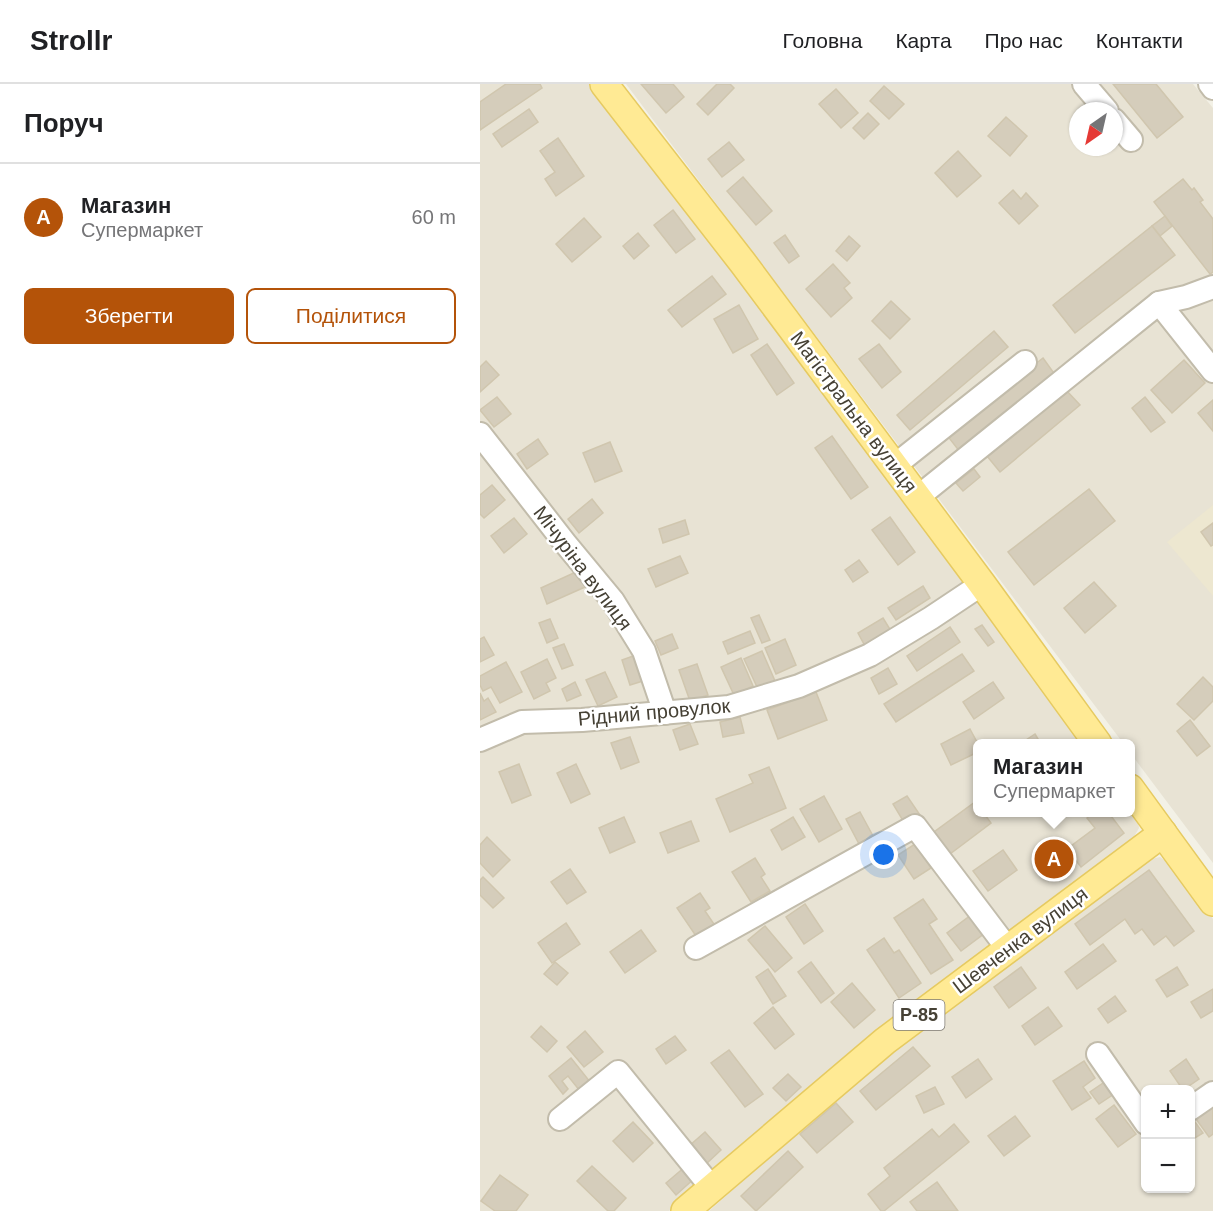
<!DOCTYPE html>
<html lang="uk">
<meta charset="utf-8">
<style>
:root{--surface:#fff;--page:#f6f6f6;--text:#202124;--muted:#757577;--line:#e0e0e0;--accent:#b45309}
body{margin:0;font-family:Helvetica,sans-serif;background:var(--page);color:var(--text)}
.controls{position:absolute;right:18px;bottom:18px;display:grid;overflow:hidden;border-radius:9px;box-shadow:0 2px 4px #0004}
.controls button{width:54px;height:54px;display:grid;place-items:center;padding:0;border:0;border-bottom:2px solid var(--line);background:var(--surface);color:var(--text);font:30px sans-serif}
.compass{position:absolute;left:589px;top:18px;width:54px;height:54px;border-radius:50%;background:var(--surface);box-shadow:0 2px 4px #0004;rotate:214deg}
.you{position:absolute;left:404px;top:771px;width:21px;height:21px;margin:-15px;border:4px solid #fff;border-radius:50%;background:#1a73e8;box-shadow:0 0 0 9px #1a73e833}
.badge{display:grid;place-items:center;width:39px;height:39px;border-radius:50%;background:var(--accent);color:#fff;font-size:20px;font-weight:700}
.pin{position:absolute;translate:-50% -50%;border:3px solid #fff;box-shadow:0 2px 6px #0006}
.popup{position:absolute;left:493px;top:655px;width:162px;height:78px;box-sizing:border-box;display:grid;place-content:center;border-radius:9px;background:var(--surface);filter:drop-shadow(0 2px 4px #0005);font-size:20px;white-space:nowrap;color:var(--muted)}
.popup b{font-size:22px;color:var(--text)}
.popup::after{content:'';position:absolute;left:50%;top:100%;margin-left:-12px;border:12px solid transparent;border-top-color:var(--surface)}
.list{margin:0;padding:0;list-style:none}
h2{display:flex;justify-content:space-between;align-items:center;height:78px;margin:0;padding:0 24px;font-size:26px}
h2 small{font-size:20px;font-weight:400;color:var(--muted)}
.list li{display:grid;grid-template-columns:39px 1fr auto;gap:18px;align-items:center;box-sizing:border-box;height:108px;padding:0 24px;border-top:2px solid var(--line)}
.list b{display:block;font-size:22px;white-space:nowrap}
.list p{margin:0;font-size:20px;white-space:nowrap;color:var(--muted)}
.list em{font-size:20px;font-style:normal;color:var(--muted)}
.actions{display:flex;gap:12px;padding:18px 24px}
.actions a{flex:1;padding:14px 0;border:2px solid var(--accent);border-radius:9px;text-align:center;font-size:21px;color:var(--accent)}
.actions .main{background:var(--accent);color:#fff}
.map{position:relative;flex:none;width:733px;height:1127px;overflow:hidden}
header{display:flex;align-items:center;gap:36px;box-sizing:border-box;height:84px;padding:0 30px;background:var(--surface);border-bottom:2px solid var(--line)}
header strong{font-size:28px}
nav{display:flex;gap:33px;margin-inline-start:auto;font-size:21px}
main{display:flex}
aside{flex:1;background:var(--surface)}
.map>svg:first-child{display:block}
.residential{fill:#e8e3d4;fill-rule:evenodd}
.education{fill:#ede7d0}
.building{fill:#d5cdbb;stroke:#d0c6ae;stroke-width:1.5}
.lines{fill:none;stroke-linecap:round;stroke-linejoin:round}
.minor-casing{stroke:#c2bcab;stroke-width:26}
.major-casing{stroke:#e6ca61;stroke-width:30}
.minor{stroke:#fff;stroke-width:22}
.major{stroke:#ffea94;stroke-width:27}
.labels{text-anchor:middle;stroke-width:5;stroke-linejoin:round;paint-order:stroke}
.shield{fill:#fff;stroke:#7e7a72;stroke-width:1.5}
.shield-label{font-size:18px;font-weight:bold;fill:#464135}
.street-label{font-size:20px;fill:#464135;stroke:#fff}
</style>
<header>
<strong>Strollr</strong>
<nav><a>Головна</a><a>Карта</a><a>Про нас</a><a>Контакти</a></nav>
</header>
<main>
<aside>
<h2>Поруч<small></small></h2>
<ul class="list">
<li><span class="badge">A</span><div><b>Магазин</b><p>Супермаркет</p></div><em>60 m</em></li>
</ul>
<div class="actions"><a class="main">Зберегти</a><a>Поділитися</a></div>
</aside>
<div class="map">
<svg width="733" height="1127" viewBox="0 0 733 1127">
<rect width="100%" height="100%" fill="#f3f1e6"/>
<!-- residential -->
<g class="residential">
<polygon points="0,0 109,0 492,501 387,568 317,598 188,626 167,566 0,344"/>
<path d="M146,0H713L733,24V779L651,670L650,660L643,659ZM598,27H634V63H598Z"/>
<polygon points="0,360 151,553 175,627 0,646"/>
<polygon points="498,509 609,659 498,660 498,728 650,728 651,716 656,723 659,744 647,765 425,924 189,1127 0,1127 0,667 1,665 45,644 259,627"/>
<path d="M680,773L705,791L733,835V1127H229L412,964L662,777ZM666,1006H710V1104H666Z"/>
</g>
<!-- education -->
<polygon class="education" points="733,421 733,512 687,458"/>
<!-- building -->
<g class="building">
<polygon points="26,0 60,0 62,4 0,46 0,18"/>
<polygon points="161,0 193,0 204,13 186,29"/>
<polygon points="237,0 250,0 254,4 228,31 217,20"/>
<polygon points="633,0 676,0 703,33 677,54"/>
<polygon points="404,2 424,20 409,35 390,17"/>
<polygon points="356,5 378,29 361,44 339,20"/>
<polygon points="49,25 58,38 22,63 13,50"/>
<polygon points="388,29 399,40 384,55 373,44"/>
<polygon points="526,33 547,52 530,72 508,52"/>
<polygon points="78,54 104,92 76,112 65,95 75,88 60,67"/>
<polygon points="249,58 264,76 242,93 228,75"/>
<polygon points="478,67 501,92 477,113 455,89"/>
<polygon points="263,93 292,127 276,141 247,107"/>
<polygon points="703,95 712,106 714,104 723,116 720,118 733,135 733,188 730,190 674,118"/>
<polygon points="533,106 541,115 546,109 558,122 539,140 519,119"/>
<polygon points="193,126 215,155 196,169 174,141"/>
<polygon points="685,132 692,142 680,152 672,142"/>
<polygon points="104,134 121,153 92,178 76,160"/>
<polygon points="672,142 695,171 595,249 573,221"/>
<polygon points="158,149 169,162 154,175 143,162"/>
<polygon points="305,151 319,172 309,179 294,159"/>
<polygon points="369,152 380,162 367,177 356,167"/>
<polygon points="353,180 370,199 364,204 372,214 351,233 326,205"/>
<polygon points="232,192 246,210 202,243 188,226"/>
<polygon points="411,217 430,235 410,255 392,237"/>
<polygon points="259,221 278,255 253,269 234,235"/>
<polygon points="514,247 528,263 430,346 417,331"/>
<polygon points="287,260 314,299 297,311 271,271"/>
<polygon points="399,260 421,288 402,304 379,275"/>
<polygon points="563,274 576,292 480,368 466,350"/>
<polygon points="704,276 725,299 692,329 671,306"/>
<polygon points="6,277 19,291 0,308 0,283"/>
<polygon points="586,306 600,321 520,388 507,372"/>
<polygon points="17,313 31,330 14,343 0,326"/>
<polygon points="665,313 685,338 671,348 652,324"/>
<polygon points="733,316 733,347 718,329"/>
<polygon points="352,352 388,403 371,415 335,364"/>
<polygon points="58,355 68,370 47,385 37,370"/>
<polygon points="130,358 142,387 115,398 103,369"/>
<polygon points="494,385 500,393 483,407 476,399"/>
<polygon points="12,401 25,416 4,434 0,430 0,411"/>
<polygon points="609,405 635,437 554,501 528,468"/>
<polygon points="112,415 123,429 99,449 88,435"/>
<polygon points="410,433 435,468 418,481 392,446"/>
<polygon points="34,434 47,450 24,469 11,452"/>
<polygon points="205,436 209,450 183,459 179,445"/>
<polygon points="733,439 733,461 731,462 721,448"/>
<polygon points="200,472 208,489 176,503 168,485"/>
<polygon points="379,476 388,488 373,498 365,486"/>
<polygon points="98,487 105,503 67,520 61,504"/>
<polygon points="614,498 636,522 605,549 584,524"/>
<polygon points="443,502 450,514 416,536 408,524"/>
<polygon points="279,531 290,556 282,559 271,534"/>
<polygon points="403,534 411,547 385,562 378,549"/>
<polygon points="70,535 78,554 67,559 59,539"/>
<polygon points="502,541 514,558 508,562 495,545"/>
<polygon points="470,543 480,558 437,587 427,572"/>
<polygon points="270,547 275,559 248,570 243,558"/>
<polygon points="192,550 198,564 181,571 175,557"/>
<polygon points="4,553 14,571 0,578 0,555"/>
<polygon points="305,555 316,581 296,590 285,564"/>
<polygon points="84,560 93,581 82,585 73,564"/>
<polygon points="282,567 295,597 278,605 264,575"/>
<polygon points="482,570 494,587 416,638 404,620"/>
<polygon points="156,571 163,597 150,601 142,576"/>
<polygon points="261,574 273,602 254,611 241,583"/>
<polygon points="67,575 76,594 66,599 70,607 54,615 41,588"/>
<polygon points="26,578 42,608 20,619 11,603 3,607 0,601 0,592"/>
<polygon points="217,580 228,611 210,617 199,586"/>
<polygon points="408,584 417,600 399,610 391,594"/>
<polygon points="125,588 137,613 118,622 106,596"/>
<polygon points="723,593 733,603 733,617 714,636 697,620"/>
<polygon points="95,598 101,611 87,617 82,605"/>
<polygon points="513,598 524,614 494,635 483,618"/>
<polygon points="336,608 347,636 298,655 287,626"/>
<polygon points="0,609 4,617 8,614 16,628 0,636"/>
<polygon points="260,633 264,649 243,653 240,638"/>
<polygon points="710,636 730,662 717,672 697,647"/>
<polygon points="210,640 218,660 200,666 193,646"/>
<polygon points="490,645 498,660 498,668 471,681 461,660"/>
<polygon points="555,650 561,660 540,660"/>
<polygon points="150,653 159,678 141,685 131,659"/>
<polygon points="39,680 51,711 32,719 19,688"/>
<polygon points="96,680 110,710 91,719 77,689"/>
<polygon points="289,683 306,724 250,748 236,715 273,699 269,691"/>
<polygon points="344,712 362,745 339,758 320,725"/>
<polygon points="427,712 440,731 425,740 413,720"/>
<polygon points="495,718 498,721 498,728 503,728 511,739 470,770 454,748"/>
<polygon points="380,728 393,752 379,760 366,735"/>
<polygon points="614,728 628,728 644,749 601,783 587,765 615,744 607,734"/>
<polygon points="144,733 155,758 130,769 119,744"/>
<polygon points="313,733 325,753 302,766 291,746"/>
<polygon points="211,737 219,757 188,769 180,749"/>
<polygon points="7,753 30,776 13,793 0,779 0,761"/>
<polygon points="571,756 593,784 578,795 556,767"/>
<polygon points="435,760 451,784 434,795 418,771"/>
<polygon points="523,766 537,786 508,807 493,787"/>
<polygon points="275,774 285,790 281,793 290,807 271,818 252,788"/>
<polygon points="90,785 106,808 87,820 71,798"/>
<polygon points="669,786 714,847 694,862 686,852 674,861 662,845 655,850 645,835 610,861 595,840"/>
<polygon points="3,793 24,814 13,824 0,811 0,796"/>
<polygon points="220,809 230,824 225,827 236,843 218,855 197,824"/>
<polygon points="443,815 457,835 449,840 473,876 451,890 414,834"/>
<polygon points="325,820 343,847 324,860 306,833"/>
<polygon points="491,831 505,849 481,867 467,849"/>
<polygon points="86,839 100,860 72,879 58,859"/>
<polygon points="285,842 312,874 295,888 268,856"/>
<polygon points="161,846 176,867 145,889 130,868"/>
<polygon points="404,854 414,869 419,866 441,899 419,914 387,866"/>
<polygon points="623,860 636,877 597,905 585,888"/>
<polygon points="75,878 88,889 77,901 64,890"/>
<polygon points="331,878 354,909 341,919 318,888"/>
<polygon points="541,883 556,904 529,924 514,903"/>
<polygon points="697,883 708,901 687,913 676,896"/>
<polygon points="288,885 306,912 293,920 276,893"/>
<polygon points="372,899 395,926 374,944 351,918"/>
<polygon points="733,905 733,927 721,934 711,918"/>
<polygon points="635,912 646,927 628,939 618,925"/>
<polygon points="293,923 314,950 295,965 274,939"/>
<polygon points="568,923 582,942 555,961 542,942"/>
<polygon points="61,942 77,957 67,968 51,953"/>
<polygon points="105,947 123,968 104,983 87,963"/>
<polygon points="195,952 206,966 186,980 176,965"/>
<polygon points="433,963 450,982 396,1026 380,1007"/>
<polygon points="249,966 283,1010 265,1023 231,979"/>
<polygon points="91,974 111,999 100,1007 88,992 82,997 88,1005 83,1010 69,992"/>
<polygon points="498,975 512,995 486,1014 472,993"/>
<polygon points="706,975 719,995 703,1006 690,987"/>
<polygon points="604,977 615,994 603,1003 611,1014 592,1026 573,997"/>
<polygon points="308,990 321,1003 306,1017 293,1004"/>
<polygon points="626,997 634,1010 619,1020 610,1008"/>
<polygon points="455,1003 464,1020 444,1029 436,1012"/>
<polygon points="356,1019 373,1038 337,1069 320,1050"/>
<polygon points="634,1021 656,1050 638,1063 616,1035"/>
<polygon points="733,1022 733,1050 729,1053 716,1035"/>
<polygon points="710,1031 723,1049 710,1057"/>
<polygon points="535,1032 550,1052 524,1072 508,1052"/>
<polygon points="153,1038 173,1059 153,1078 133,1057"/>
<polygon points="474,1040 489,1058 404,1127 401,1127 388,1110 410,1092 404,1084 452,1045 459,1053"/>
<polygon points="225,1048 241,1066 225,1081 209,1062"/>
<polygon points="308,1067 323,1083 276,1127 261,1112"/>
<polygon points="112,1082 146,1114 134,1127 128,1127 97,1097"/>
<polygon points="206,1082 216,1093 196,1111 186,1099"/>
<polygon points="20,1091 48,1111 36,1127 15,1127 1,1117"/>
<polygon points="457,1098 478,1127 437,1127 430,1118"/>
</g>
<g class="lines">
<defs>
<g id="minor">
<polyline points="604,0 627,27"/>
<polyline points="730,0 733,4"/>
<polyline points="634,36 651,56"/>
<polyline points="679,219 733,287"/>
<polyline points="0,350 85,459 133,517 164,567 185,629"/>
<polyline points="414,382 545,278"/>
<polyline points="438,413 679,219 706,213 733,203"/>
<polyline points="0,656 42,638 102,636 249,623 319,602 390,571 451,534 502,500"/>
<polyline points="216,864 435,742 528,865"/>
<polyline points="618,970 666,1039"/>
<polyline points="710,1025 733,1009"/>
<polyline points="80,1035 138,988 232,1104"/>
</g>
<g id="major">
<polyline points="124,0 263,179 502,500 618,660"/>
<polyline points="650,704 733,818"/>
<polyline points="205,1127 405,957 683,749"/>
</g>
</defs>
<!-- minor casing -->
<use href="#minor" class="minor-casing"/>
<!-- major casing -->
<use href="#major" class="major-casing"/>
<!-- minor -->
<use href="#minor" class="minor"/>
<!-- major -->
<use href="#major" class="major"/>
</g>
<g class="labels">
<!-- shield labels -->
<rect class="shield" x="413.5" y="916" width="51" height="30" rx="4.5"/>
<g class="shield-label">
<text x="439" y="937">Р-85</text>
</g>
<!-- street labels -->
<g class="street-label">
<text transform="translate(374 328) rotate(53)" y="7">Магістральна вулиця</text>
<text transform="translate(103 484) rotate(53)" y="7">Мічуріна вулиця</text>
<text transform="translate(174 628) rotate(-5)" y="7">Рідний провулок</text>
<text transform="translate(540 856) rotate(-37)" y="7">Шевченка вулиця</text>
</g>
</g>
</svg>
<div class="controls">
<button>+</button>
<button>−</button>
</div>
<svg class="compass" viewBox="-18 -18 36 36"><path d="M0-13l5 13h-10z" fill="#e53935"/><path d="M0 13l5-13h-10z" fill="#757577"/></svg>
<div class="you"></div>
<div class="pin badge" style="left:574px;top:775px">A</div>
<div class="popup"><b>Магазин</b>Супермаркет</div>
</div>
</main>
